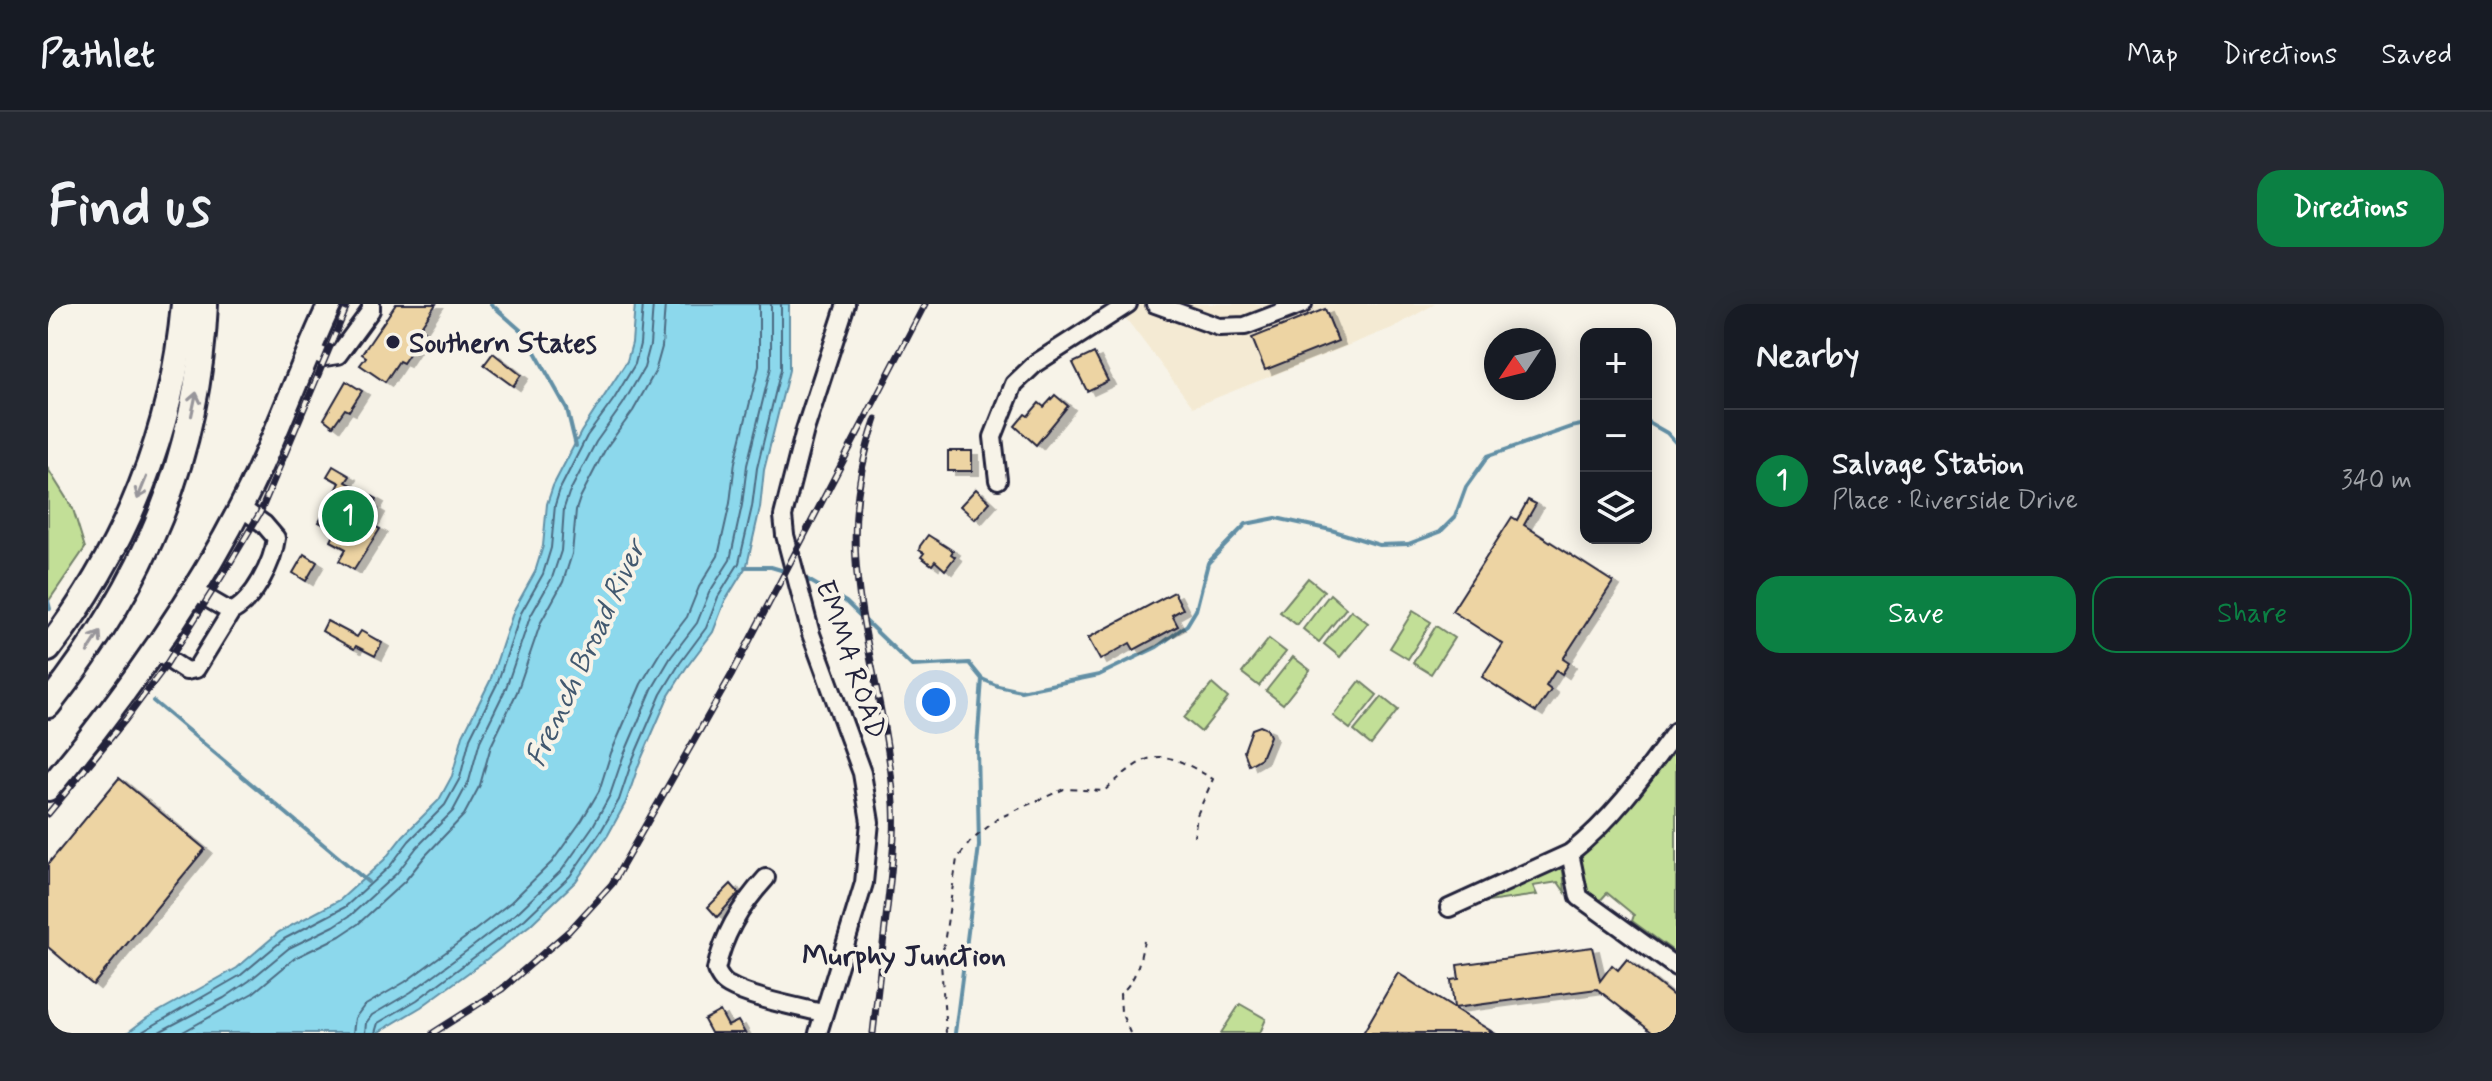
<!DOCTYPE html>
<meta charset="utf-8">
<style>
:root{--surface:#171b24;--page:#242831;--text:#f1f3f6;--muted:#9ea1a6;--line:#363941;--accent:#0b8043}
body{margin:0;font-family:Mynerve,sans-serif;background:var(--page);color:var(--text)}
.controls{position:absolute;right:24px;top:24px;display:grid;overflow:hidden;border-radius:16px;box-shadow:0 4px 20px #0003}
.controls button{width:72px;height:72px;display:grid;place-items:center;padding:0;border:0;border-bottom:2px solid var(--line);background:var(--surface);color:var(--text);font:40px sans-serif}
.compass{position:absolute;left:1436px;top:24px;width:72px;height:72px;border-radius:50%;background:var(--surface);box-shadow:0 4px 20px #0003;rotate:235deg}
.you{position:absolute;left:888px;top:398px;width:28px;height:28px;margin:-20px;border:6px solid #fff;border-radius:50%;background:#1a73e8;box-shadow:0 0 0 12px #1a73e833}
.badge{display:grid;place-items:center;width:52px;height:52px;border-radius:50%;background:var(--accent);color:#fff;font-size:26px;font-weight:700}
.pin{position:absolute;translate:-50% -50%;border:4px solid #fff;box-shadow:0 2px 8px #0006}
.list{margin:0;padding:0;list-style:none}
h2{display:flex;justify-content:space-between;align-items:center;height:104px;margin:0;padding:0 32px;font-size:34px}
h2 small{font-size:26px;font-weight:400;color:var(--muted)}
.list li{display:grid;grid-template-columns:52px 1fr auto;gap:24px;align-items:center;box-sizing:border-box;height:144px;padding:0 32px;border-top:2px solid var(--line)}
.list b{display:block;font-size:30px;white-space:nowrap}
.list p{margin:0;font-size:26px;white-space:nowrap;color:var(--muted)}
.list em{font-size:26px;font-style:normal;color:var(--muted)}
.actions{display:flex;gap:16px;padding:24px 32px}
.actions a{flex:1;padding:18px 0;border:2px solid var(--accent);border-radius:24px;text-align:center;font-size:28px;color:var(--accent)}
.actions .main{background:var(--accent);color:#fff}
.icon{flex:none;width:44px;height:44px;fill:none;stroke:currentColor;stroke-width:2;stroke-linecap:round;stroke-linejoin:round}
.map{position:relative;flex:none;width:1628px;height:729px;overflow:hidden;border-radius:24px}
header{display:flex;align-items:center;gap:48px;box-sizing:border-box;height:112px;padding:0 40px;background:var(--surface);border-bottom:2px solid var(--line)}
header strong{font-size:38px}
nav{display:flex;gap:44px;margin-inline-start:auto;font-size:28px}
.intro{display:flex;align-items:center;justify-content:space-between;box-sizing:border-box;height:192px;padding:0 48px}
h1{margin:0;font-size:56px}
.button{padding:20px 36px;border-radius:24px;background:var(--accent);color:#fff;font-size:28px;font-weight:700}
main{display:flex;gap:48px;padding:0 48px}
aside{flex:1;background:var(--surface);border-radius:24px;box-shadow:0 4px 20px #0003}
.map>svg:first-child{display:block}
.built{fill:#f4ead3}
.green{fill:#c2df97;stroke:#728069;stroke-width:2}
.water{fill:#8cd8ec;stroke:#628fa5;stroke-width:2}
.lines{fill:none;stroke-linecap:round;stroke-linejoin:round}
.shore{stroke:#4c6b82;stroke-width:2}
.stream{stroke:#628fa5;stroke-width:4}
.building{fill:#edd4a3;stroke:#22223b;stroke-width:2;filter:url(#shadow)}
.minor-casing{stroke:#22223b;stroke-width:22}
.major-casing{stroke:#22223b;stroke-width:28}
.highway-casing{stroke:#22223b;stroke-width:30}
.path{stroke:#22223b;stroke-width:2;stroke-dasharray:6 6;stroke-linecap:butt}
.minor{stroke:#f7f3e8;stroke-width:16}
.major{stroke:#f7f3e8;stroke-width:22}
.highway{stroke:#f7f3e8;stroke-width:24}
.rail-casing{stroke:#22223b;stroke-width:7}
.rail{stroke:#f7f3e8;stroke-width:4;stroke-dasharray:12;stroke-linecap:butt}
.oneway{stroke:#97959a}
.poi-dot{fill:#22223b;stroke:#f7f3e8;stroke-width:3}
.labels{text-anchor:middle;stroke-width:8;stroke-linejoin:round;paint-order:stroke}
.poi-label{font-size:28px;font-weight:bold;fill:#22223b;stroke:#f7f3e8;text-anchor:start}
.street-label{font-size:28px;fill:#22223b;stroke:#f7f3e8}
.water-label{font-size:30px;font-style:italic;fill:#425970;stroke:#f7f3e8}
.neighbourhood-label{font-size:30px;font-weight:bold;fill:#22223b;stroke:#f7f3e8}
</style>
<header>
<strong>Pathlet</strong>
<nav><a>Map</a><a>Directions</a><a>Saved</a></nav>
</header>
<div class="intro"><h1>Find us</h1><a class="button">Directions</a></div>
<main>
<div class="map">
<svg width="1628" height="729" viewBox="0 0 1628 729">
<defs>
<filter id="shadow"><feDropShadow dx="7" dy="4" stdDeviation="0" flood-color="#0004"/></filter>
</defs>
<rect width="100%" height="100%" fill="#f7f3e8"/>
<filter id="ink" filterUnits="userSpaceOnUse"><feTurbulence type="fractalNoise" baseFrequency=".0125" numOctaves="2"/><feDisplacementMap in="SourceGraphic" scale="16" xChannelSelector="R" yChannelSelector="G"/><feConvolveMatrix kernelMatrix="1 2 1 2 8 2 1 2 1" color-interpolation-filters="sRGB"/></filter>
<g filter="url(#ink)">
<!-- built -->
<polygon class="built" points="1067,0 1387,0 1344,24 1145,103"/>
<!-- green -->
<g class="green">
<polygon points="0,165 25,205 37,244 0,298"/>
<polygon points="1260,274 1276,287 1249,321 1232,308"/>
<polygon points="1282,290 1298,304 1271,338 1255,325"/>
<polygon points="1303,306 1320,319 1292,353 1276,340"/>
<polygon points="1365,307 1383,318 1360,355 1342,344"/>
<polygon points="1388,322 1406,334 1383,370 1365,359"/>
<polygon points="1221,335 1238,348 1211,382 1194,369"/>
<polygon points="1245,353 1262,366 1235,400 1218,387"/>
<polygon points="1312,377 1329,391 1302,425 1285,412"/>
<polygon points="1164,380 1180,394 1153,428 1136,414"/>
<polygon points="1334,393 1350,406 1323,441 1306,427"/>
<polygon points="1628,435 1628,649 1584,617 1586,611 1559,589 1550,599 1538,595 1531,551"/>
<polygon points="1512,564 1515,566 1517,588 1510,578 1485,582 1489,591 1426,600"/>
<polygon points="1192,700 1218,715 1212,729 1173,729"/>
</g>
<!-- water -->
<polygon class="water" points="587,0 741,0 741,66 716,166 712,204 699,261 677,297 665,328 638,364 620,393 591,460 578,498 560,531 528,577 482,621 435,658 373,703 329,729 79,729 99,714 189,664 231,628 292,596 336,556 355,532 391,496 404,472 415,431 442,377 466,306 487,268 495,242 499,200 505,182 533,128 579,57 584,39"/>
<g class="lines">
<!-- shore -->
<g class="shore">
<polyline points="92,729 193,671 236,635 297,603 342,562 361,537 397,501 412,474 422,434 449,380 473,309 495,270 503,244 507,201 512,185 539,132 566,95 587,60 592,40 595,0"/>
<polyline points="109,729 176,694 201,677 241,644 286,622 303,611 349,569 369,543 405,507 421,477 432,437 458,384 482,313 504,274 513,247 516,204 521,189 548,138 575,100 596,64 602,41 605,0"/>
<polyline points="133,729 205,689 247,654 292,632 310,620 357,577 378,551 416,511 432,481 443,442 469,388 493,318 515,278 524,250 528,206 532,194 558,144 585,107 607,68 614,43 617,0"/>
<polyline points="305,729 307,714 316,702 357,678 417,634 463,598 504,558 534,516 551,487 563,449 593,380 613,347 639,313 651,283 670,252 682,199 687,158 711,62 711,0"/>
<polyline points="317,729 318,719 324,711 363,688 424,643 471,607 514,566 545,522 562,491 575,453 604,385 623,353 649,319 661,289 682,256 694,201 699,161 723,63 723,0"/>
<polyline points="327,729 330,719 369,696 477,615 522,572 553,527 571,496 584,457 613,390 632,359 658,324 670,293 691,259 704,203 709,164 733,65 733,0"/>
</g>
<!-- stream -->
<g class="stream">
<polyline points="443,0 477,30 519,105 528,142"/>
<polyline points="1598,117 1619,129 1628,139"/>
<polyline points="697,263 723,263 743,269"/>
<polyline points="755,273 798,298 864,362 921,359 934,375 950,382 973,387 1051,371 1109,343 1139,321 1148,306 1160,259 1198,220 1228,214 1283,226 1331,241 1360,240 1392,228 1407,213 1418,183 1440,152 1523,123 1538,120"/>
<polyline points="0,297 2,305"/>
<polyline points="105,397 320,578"/>
<polyline points="907,729 931,542 929,443 934,375"/>
</g>
</g>
<!-- building -->
<g class="building">
<polygon points="348,0 388,0 372,24 376,27 355,59 351,57 337,78 312,61 318,53 314,50"/>
<polygon points="1277,5 1290,37 1217,66 1204,34"/>
<polygon points="445,49 473,71 465,82 436,61"/>
<polygon points="1046,49 1060,77 1039,87 1025,59"/>
<polygon points="298,77 314,87 301,107 297,105 285,122 276,115"/>
<polygon points="1007,91 1020,102 988,141 967,122 977,110 980,112 991,99 996,103"/>
<rect x="900" y="147" width="24" height="20"/>
<polygon points="285,162 302,172 298,178 329,195 325,202 330,205 322,220 332,225 306,266 291,257 298,245 283,237 288,227 271,218 292,179 279,172"/>
<polygon points="928,185 942,198 927,215 912,202"/>
<polygon points="1480,196 1488,200 1476,221 1565,278 1515,355 1521,359 1514,370 1508,366 1498,382 1503,386 1488,408 1434,373 1455,340 1404,307 1464,213 1469,216"/>
<polygon points="880,231 905,247 903,250 907,253 897,266 887,257 884,261 873,253 876,249 871,246 872,242"/>
<polygon points="256,250 269,258 258,277 245,269"/>
<polygon points="1126,288 1135,305 1124,311 1130,322 1086,346 1082,339 1052,356 1040,334"/>
<polygon points="279,317 309,333 313,327 334,339 327,352 308,342 306,345 274,327"/>
<polygon points="1212,422 1219,425 1222,432 1213,454 1201,461 1196,447 1204,425"/>
<polygon points="71,474 157,545 45,681 0,643 0,560"/>
<polygon points="683,580 691,589 669,613 660,603"/>
<polygon points="1544,643 1552,677 1564,661 1570,666 1579,655 1628,694 1628,729 1605,729 1549,685 1406,704 1403,676 1411,675 1409,661"/>
<polygon points="1350,669 1376,686 1446,729 1315,729"/>
<polygon points="672,707 680,722 690,717 697,729 663,729 656,716"/>
</g>
<g class="lines">
<defs>
<g id="minor">
<polyline points="1107,0 1171,23 1197,22 1255,0"/>
<polyline points="261,46 277,53 290,51 323,6 323,0"/>
<polyline points="950,176 945,133 966,80 988,59 1080,0"/>
<polyline points="145,286 183,308"/>
<path d="M106,346L138,367L148,365L183,308C206,297 225,258 228,234L216,220L192,203"/>
<polyline points="1522,549 1531,593 1628,663"/>
<path d="M718,574C694,600 675,631 668,666C671,672 674,678 680,681C702,694 750,703 775,709"/>
<path d="M1401,604L1522,549C1565,515 1596,471 1628,427"/>
<polyline points="770,729 816,579 822,518 814,469 763,330 737,231 735,212 757,126 798,0"/>
</g>
<path id="major" d="M0,485C76,394 146,297 199,191C230,129 252,63 282,0"/>
<g id="highway">
<path d="M0,345C78,244 125,127 136,0"/>
<path d="M0,401C96,279 150,156 157,0"/>
</g>
</defs>
<!-- minor casing -->
<use href="#minor" class="minor-casing"/>
<!-- major casing -->
<use href="#major" class="major-casing"/>
<!-- highway casing -->
<use href="#highway" class="highway-casing"/>
<!-- path -->
<g class="path">
<path d="M898,729L893,659L909,555L922,538L949,515L977,502L1016,485L1056,487C1102,446 1110,442 1165,475L1149,511L1146,532"/>
<path d="M1082,729L1073,708L1072,690C1089,675 1091,659 1096,637"/>
</g>
<!-- minor -->
<use href="#minor" class="minor"/>
<!-- major -->
<use href="#major" class="major"/>
<!-- highway -->
<use href="#highway" class="highway"/>
<defs>
<g id="rail">
<polyline points="0,510 78,415 116,364 182,259 212,209 300,0"/>
<polyline points="385,729 454,685 521,627 564,580 684,370 877,0"/>
<path d="M825,729C830,685 835,640 840,596C844,559 849,523 845,487C832,351 778,254 828,115"/>
</g>
</defs>
<!-- rail casing -->
<use href="#rail" class="rail-casing"/>
<!-- rail -->
<use href="#rail" class="rail"/>
</g>
<!-- one-way arrows -->
<defs><path id="oneway-shaft" d="M-6 0H5M1.5-3L5.5 0L1.5 3" fill="none" stroke-width="1.6" stroke-linecap="round" stroke-linejoin="round" transform="scale(2)"/></defs>
<g class="oneway">
<use href="#oneway-shaft" transform="translate(146 100) rotate(-78)"/>
<use href="#oneway-shaft" transform="translate(94 184) rotate(112)"/>
<use href="#oneway-shaft" transform="translate(46 338) rotate(-57)"/>
</g>
</g>
<!-- markers -->
<circle class="poi-dot" cx="345" cy="38" r="8"/>
<g class="labels">
<!-- poi labels -->
<g class="poi-label">
<text x="361" y="48">Southern States</text>
</g>
<!-- street labels -->
<g class="street-label">
<text transform="translate(804 355) rotate(71)" y="10">EMMA ROAD</text>
</g>
<!-- water labels -->
<g class="water-label">
<text transform="translate(537 349) rotate(-65)" y="10">French Broad River</text>
</g>
<!-- neighbourhood labels -->
<g class="neighbourhood-label">
<text x="856" y="661">Murphy Junction</text>
</g>
</g>
</svg>
<div class="controls">
<button>+</button>
<button>−</button>
<button><svg class="icon" aria-label="layers" viewBox="0 0 24 24"><path d="M12 4l9 5-9 5-9-5zM3 14l9 5 9-5"/></svg></button>
</div>
<svg class="compass" viewBox="-18 -18 36 36"><path d="M0-13l5 13h-10z" fill="#e53935"/><path d="M0 13l5-13h-10z" fill="#9ea1a6"/></svg>
<div class="you"></div>
<div class="pin badge" style="left:300px;top:212px">1</div>
</div>
<aside>
<h2>Nearby<small></small></h2>
<ul class="list">
<li><span class="badge">1</span><div><b>Salvage Station</b><p>Place · Riverside Drive</p></div><em>340 m</em></li>
</ul>
<div class="actions"><a class="main">Save</a><a>Share</a></div>
</aside>
</main>
